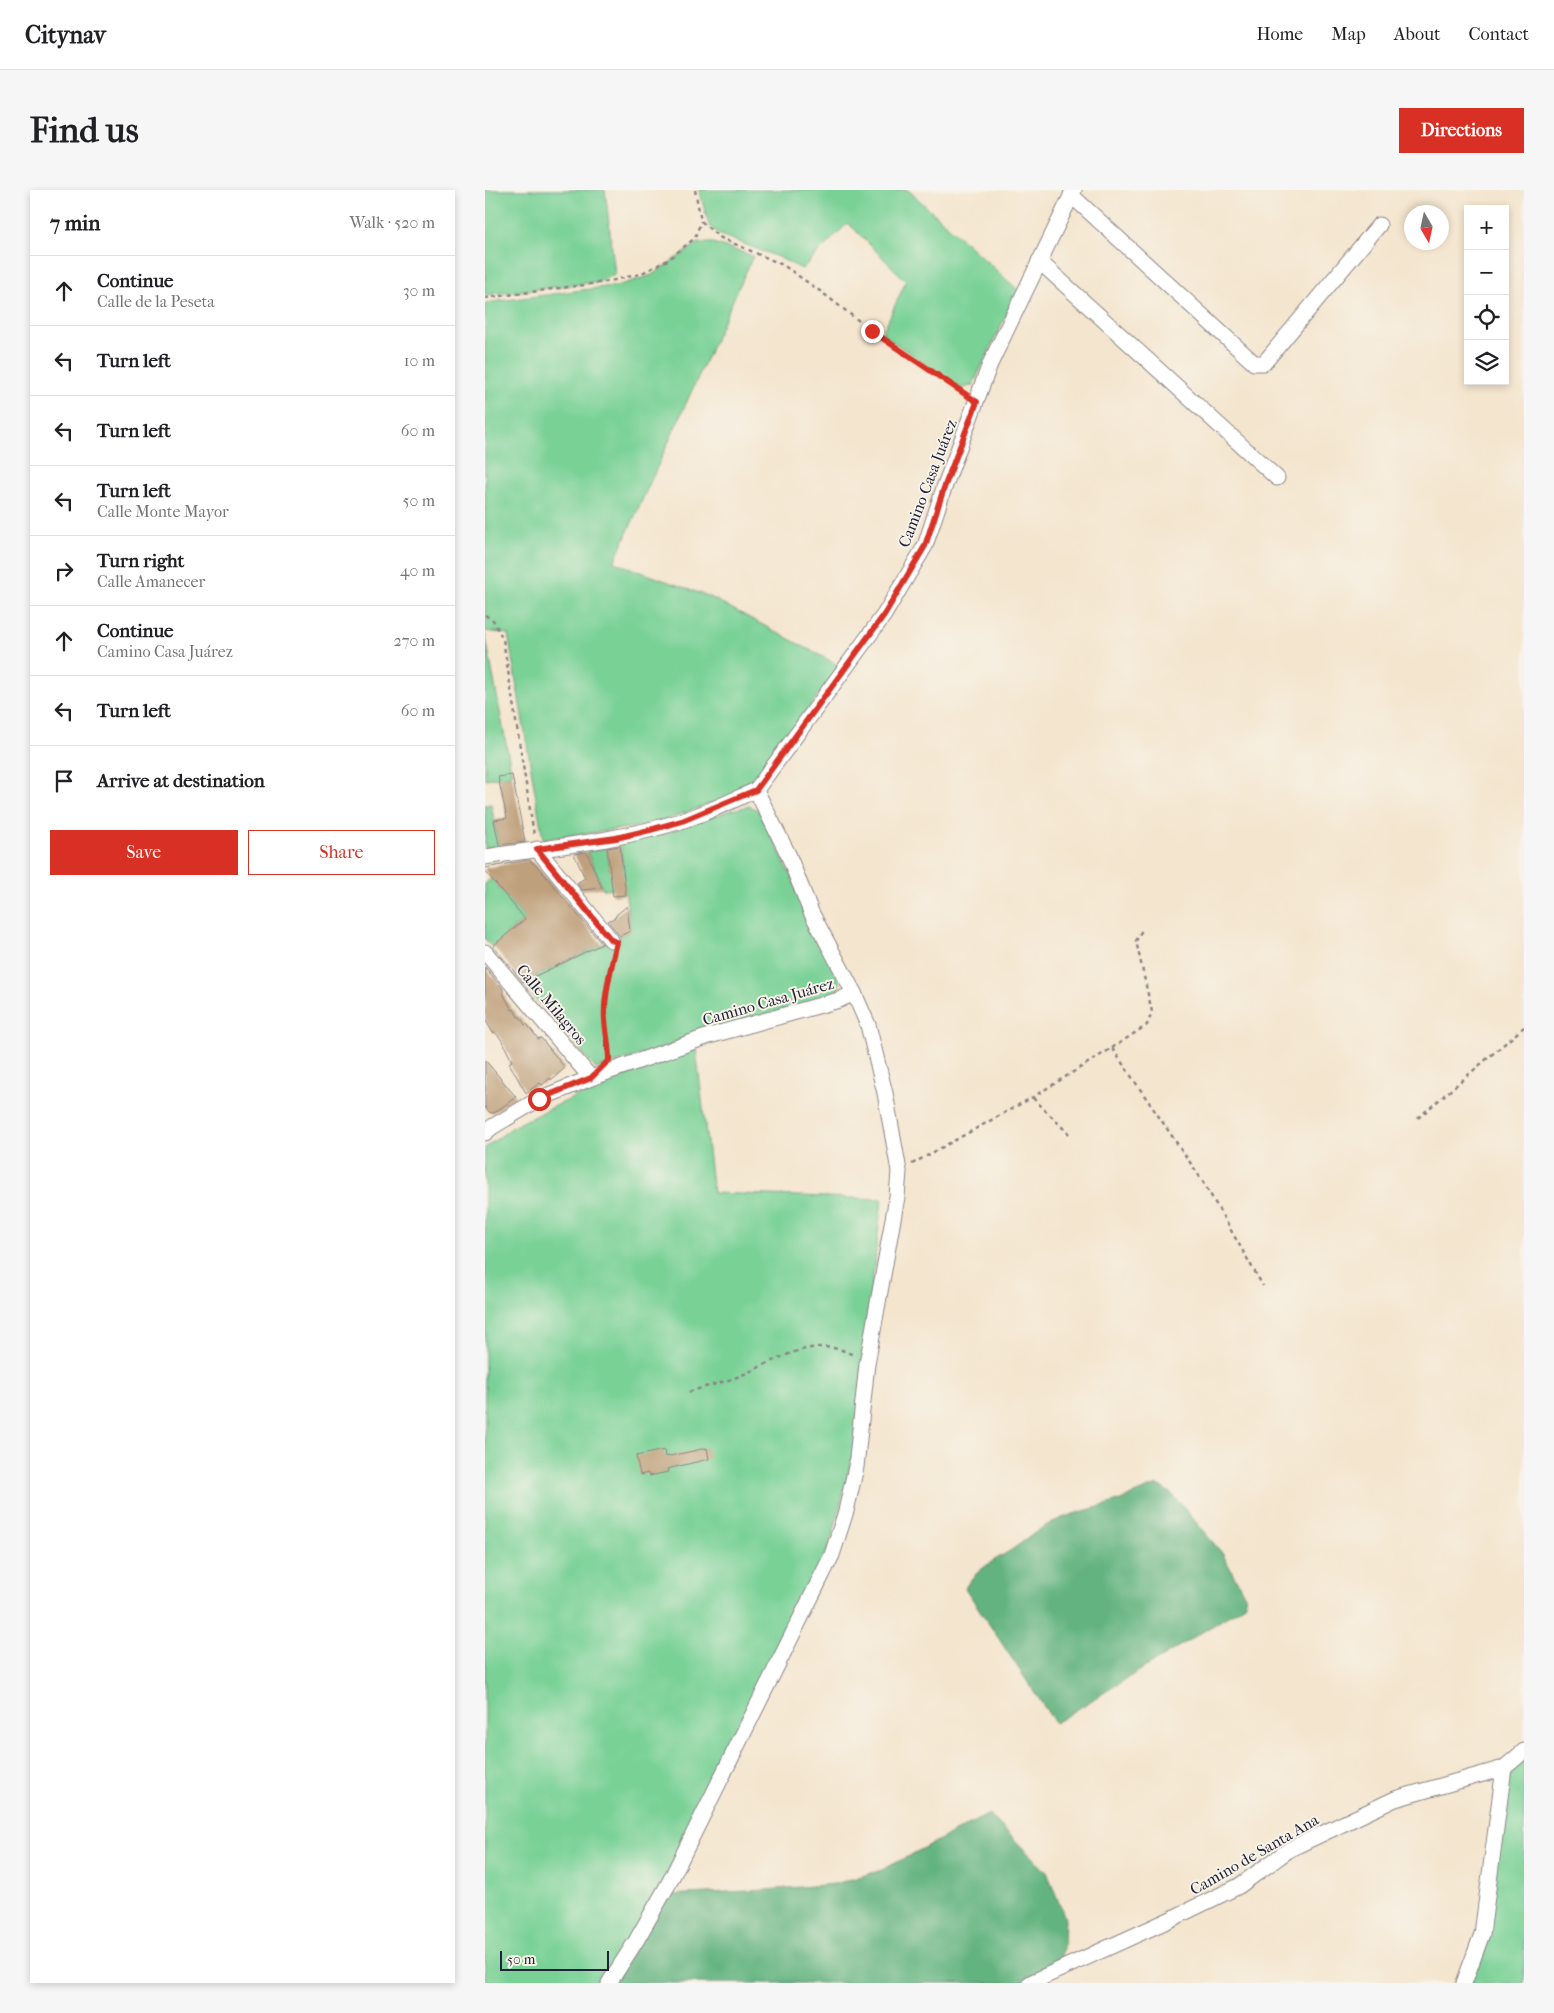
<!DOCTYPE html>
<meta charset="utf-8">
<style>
:root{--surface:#fff;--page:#f6f6f6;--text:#202124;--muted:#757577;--line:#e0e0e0;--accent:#d93025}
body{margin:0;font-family:"IM FELL French Canon",serif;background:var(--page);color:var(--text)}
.controls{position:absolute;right:15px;top:15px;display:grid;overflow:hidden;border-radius:0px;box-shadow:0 2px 8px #0003}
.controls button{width:45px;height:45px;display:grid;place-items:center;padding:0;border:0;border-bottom:1px solid var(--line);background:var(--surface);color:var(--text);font:25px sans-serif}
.compass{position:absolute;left:919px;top:15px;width:45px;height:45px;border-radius:50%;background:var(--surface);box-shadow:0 2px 8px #0003;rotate:171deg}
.scale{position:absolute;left:15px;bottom:12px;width:109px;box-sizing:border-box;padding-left:5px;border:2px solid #22223b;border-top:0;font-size:14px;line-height:18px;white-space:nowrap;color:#22223b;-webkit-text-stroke:4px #f7f3e8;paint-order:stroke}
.stop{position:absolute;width:15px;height:15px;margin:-11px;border:4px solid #d93025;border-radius:50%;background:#fff}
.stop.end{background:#d93025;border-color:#fff;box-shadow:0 1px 5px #0008}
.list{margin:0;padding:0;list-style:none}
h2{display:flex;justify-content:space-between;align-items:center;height:65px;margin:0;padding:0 20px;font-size:21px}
h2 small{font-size:16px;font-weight:400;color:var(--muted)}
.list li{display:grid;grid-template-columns:32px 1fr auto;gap:15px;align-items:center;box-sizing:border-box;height:70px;padding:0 20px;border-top:1px solid var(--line)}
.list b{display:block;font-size:19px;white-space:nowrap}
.list p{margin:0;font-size:16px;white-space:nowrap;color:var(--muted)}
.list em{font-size:16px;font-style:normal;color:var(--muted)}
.actions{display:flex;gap:10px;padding:15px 20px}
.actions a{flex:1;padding:11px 0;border:1px solid var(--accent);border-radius:0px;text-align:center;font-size:18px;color:var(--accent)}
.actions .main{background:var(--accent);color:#fff}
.icon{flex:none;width:28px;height:28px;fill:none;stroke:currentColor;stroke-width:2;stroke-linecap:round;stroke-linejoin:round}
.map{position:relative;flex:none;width:1039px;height:1793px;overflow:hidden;border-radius:0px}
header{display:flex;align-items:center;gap:30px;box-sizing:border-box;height:70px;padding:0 25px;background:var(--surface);border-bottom:1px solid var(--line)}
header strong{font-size:24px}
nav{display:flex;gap:28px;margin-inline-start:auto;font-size:18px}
.intro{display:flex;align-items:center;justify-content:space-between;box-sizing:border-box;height:120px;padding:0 30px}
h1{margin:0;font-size:35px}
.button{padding:12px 22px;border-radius:0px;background:var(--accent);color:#fff;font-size:18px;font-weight:700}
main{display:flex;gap:30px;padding:0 30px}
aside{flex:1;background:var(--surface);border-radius:0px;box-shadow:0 2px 8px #0003}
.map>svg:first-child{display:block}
.green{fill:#79d196;stroke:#4e7a68}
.forest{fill:#62b37f;stroke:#426a5d}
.building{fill:#bfa07c}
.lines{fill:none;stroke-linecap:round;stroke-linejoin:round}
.street-casing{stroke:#8b8484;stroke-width:17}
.path{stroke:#8b8484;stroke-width:2.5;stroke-dasharray:4 4;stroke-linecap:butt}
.street{stroke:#fff;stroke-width:15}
.route{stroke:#d93025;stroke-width:6}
.labels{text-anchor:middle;stroke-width:4;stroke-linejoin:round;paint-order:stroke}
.street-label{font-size:16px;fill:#22223b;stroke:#f7f3e8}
</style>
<header>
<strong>Citynav</strong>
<nav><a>Home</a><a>Map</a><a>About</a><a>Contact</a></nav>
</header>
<div class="intro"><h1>Find us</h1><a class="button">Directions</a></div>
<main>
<aside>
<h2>7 min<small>Walk · 520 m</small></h2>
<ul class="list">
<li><svg class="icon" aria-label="ahead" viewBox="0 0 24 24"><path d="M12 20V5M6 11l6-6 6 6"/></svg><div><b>Continue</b><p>Calle de la Peseta</p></div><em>30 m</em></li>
<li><svg class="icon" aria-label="left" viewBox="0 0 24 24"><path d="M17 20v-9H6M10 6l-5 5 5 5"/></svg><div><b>Turn left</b></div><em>10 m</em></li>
<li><svg class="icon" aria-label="left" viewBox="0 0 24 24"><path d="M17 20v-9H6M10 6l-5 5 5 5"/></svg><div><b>Turn left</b></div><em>60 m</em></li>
<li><svg class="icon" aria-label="left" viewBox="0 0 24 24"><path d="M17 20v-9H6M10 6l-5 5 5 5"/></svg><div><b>Turn left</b><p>Calle Monte Mayor</p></div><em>50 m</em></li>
<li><svg class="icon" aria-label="right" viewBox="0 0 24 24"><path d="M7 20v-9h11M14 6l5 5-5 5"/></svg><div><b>Turn right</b><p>Calle Amanecer</p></div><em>40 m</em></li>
<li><svg class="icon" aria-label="ahead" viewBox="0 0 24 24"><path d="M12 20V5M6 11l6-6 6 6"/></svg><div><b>Continue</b><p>Camino Casa Juárez</p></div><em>270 m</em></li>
<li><svg class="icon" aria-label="left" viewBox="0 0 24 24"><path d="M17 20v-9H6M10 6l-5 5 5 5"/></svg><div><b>Turn left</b></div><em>60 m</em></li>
<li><svg class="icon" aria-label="arrive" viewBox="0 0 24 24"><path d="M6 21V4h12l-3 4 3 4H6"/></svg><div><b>Arrive at destination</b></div></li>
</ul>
<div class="actions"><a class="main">Save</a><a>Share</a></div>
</aside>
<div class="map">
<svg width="1039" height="1793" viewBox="0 0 1039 1793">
<rect width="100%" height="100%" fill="#f7f3e8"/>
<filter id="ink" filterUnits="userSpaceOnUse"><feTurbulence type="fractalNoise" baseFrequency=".02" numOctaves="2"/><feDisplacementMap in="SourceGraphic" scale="10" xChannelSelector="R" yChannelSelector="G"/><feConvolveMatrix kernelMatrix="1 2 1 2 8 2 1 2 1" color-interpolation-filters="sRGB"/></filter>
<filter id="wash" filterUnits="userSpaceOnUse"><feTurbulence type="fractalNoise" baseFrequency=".0096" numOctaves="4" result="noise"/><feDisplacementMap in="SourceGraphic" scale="20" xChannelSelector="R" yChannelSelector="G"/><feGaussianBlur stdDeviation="1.12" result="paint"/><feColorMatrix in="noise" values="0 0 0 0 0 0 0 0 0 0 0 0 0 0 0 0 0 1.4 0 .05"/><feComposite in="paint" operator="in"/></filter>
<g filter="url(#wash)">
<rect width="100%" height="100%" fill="#f4e5ce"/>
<!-- green -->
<g class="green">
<polygon points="0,0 120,0 130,84 114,92 0,105"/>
<polygon points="214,0 423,0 533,100 488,195 476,199 397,144 421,91 363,33 317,79 293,67 233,44 224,35"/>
<polygon points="213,53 228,53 268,66 129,372 225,407 355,476 269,590 244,607 166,635 58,649 23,444 0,441 0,113 135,95 167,85"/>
<polygon points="0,443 27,585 0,589"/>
<polygon points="6,614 14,656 0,658 0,615"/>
<polygon points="264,616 273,620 280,631 354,789 354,799 341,807 111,879 37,793 145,741 140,699 118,699 102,661 122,658 125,680 138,678 135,653 176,645 243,621"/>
<polygon points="6,688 40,729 7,757 0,749 0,694"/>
<polygon points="211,859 228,1003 397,1009 379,1163 371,1253 347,1348 325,1400 215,1626 120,1793 0,1793 0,958 29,936 64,919 122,892"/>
<polygon points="1039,1568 1039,1793 984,1793 1024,1587"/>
</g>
<!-- forest -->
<g class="forest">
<path d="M673,1295L688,1305L737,1363L760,1406L761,1413L756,1418L570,1533L480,1398C490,1381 506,1372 523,1362C539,1352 551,1340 568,1332C588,1322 610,1319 630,1312C645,1307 658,1299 673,1295Z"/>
<polygon points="504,1624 562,1682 580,1728 579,1753 575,1772 533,1793 128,1793 183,1705 281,1700 350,1694 397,1680"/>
</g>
<g id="blocks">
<!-- building -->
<g class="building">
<polygon points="27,585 40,652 14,655 9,630 22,628 13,587"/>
<polygon points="135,656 141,705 128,706 122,658"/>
<polygon points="102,662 117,698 97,700 92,693 100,688 89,664"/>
<polygon points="44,670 52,676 117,754 38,792 8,756 40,729 0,681 0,678"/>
<polygon points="142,716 145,741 135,746 123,731 131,727 131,725"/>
<polygon points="0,777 18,799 18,803 27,820 29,819 33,827 35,826 40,835 42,834 53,849 56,848 80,878 66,890 65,888 57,895 55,893 41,903 24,873 27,871 16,849 10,842 8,843 0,829"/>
<polygon points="0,870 31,907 9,923 4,922 0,917"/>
<polygon points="222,1258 224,1269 182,1279 183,1282 164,1286 163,1283 155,1285 151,1266 179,1260 180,1267"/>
</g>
</g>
</g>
<g filter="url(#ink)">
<use href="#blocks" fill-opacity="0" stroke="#8b8484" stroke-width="1"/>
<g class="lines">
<defs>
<g id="street">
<polyline points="586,5 769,173 779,173 894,35"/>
<polyline points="554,71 792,288"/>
<polyline points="52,659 126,750"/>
<path d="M0,667C66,657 133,651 196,631C222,623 246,611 271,600"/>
<polyline points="0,762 106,888"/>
<polyline points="0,943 7,937 54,909 106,888 224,846 354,810 369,803 326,722 303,664 271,600 399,425 440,356 459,298 505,174 589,0"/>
<polyline points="124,1793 151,1751 184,1693 347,1365 361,1321 371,1277 382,1174 412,1007 414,981 400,903 383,835 369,803"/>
<polyline points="545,1793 684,1730 754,1696 805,1659 910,1609 1019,1578 1039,1561"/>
<polyline points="979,1793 997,1744 1019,1578"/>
</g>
</defs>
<!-- street casing -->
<use href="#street" class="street-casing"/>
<!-- path -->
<g class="path">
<polyline points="210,0 216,31 234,47 298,75 339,104 387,141 480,204"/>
<polyline points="0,108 121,92 155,84 183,70 210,48 216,31"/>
<polyline points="0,425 8,430 18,449 49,645"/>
<polyline points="627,858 662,835 667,822 651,751 658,738"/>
<path d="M124,866C124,854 121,843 120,830C119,812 125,781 129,763"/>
<polyline points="548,908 584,944"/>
<polyline points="933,928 1039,837"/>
<polyline points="427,974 548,907 627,858 717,990 778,1096"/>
<path d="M204,1202C222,1196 240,1192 257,1185C293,1170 330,1143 370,1166"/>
</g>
<!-- street -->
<use href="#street" class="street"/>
</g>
</g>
<g class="lines" filter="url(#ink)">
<!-- route -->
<path class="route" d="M54,909L106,888L124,870C124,856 121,844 120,830C118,809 127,773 132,752L126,750L52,659L131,648L165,640L197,631L271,600L399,425L440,356L459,298L492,212L387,141"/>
</g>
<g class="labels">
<!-- street labels -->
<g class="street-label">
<text transform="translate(442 293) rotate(-69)" y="6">Camino Casa Juárez</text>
<text transform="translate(283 811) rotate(-16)" y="6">Camino Casa Juárez</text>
<text transform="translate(67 814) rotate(50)" y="6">Calle Milagros</text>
<text transform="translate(769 1664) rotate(-30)" y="6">Camino de Santa Ana</text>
</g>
</g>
</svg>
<div class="controls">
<button>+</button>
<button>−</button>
<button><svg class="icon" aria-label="locate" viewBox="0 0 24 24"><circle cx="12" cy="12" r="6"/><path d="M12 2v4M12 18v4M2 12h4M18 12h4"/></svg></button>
<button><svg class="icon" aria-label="layers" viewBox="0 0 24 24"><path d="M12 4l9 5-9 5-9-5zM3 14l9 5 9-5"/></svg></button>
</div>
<svg class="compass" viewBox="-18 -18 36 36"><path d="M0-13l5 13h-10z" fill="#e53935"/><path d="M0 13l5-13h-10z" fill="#757577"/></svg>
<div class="scale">50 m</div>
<div class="stop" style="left:54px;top:909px"></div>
<div class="stop end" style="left:387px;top:141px"></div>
</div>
</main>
